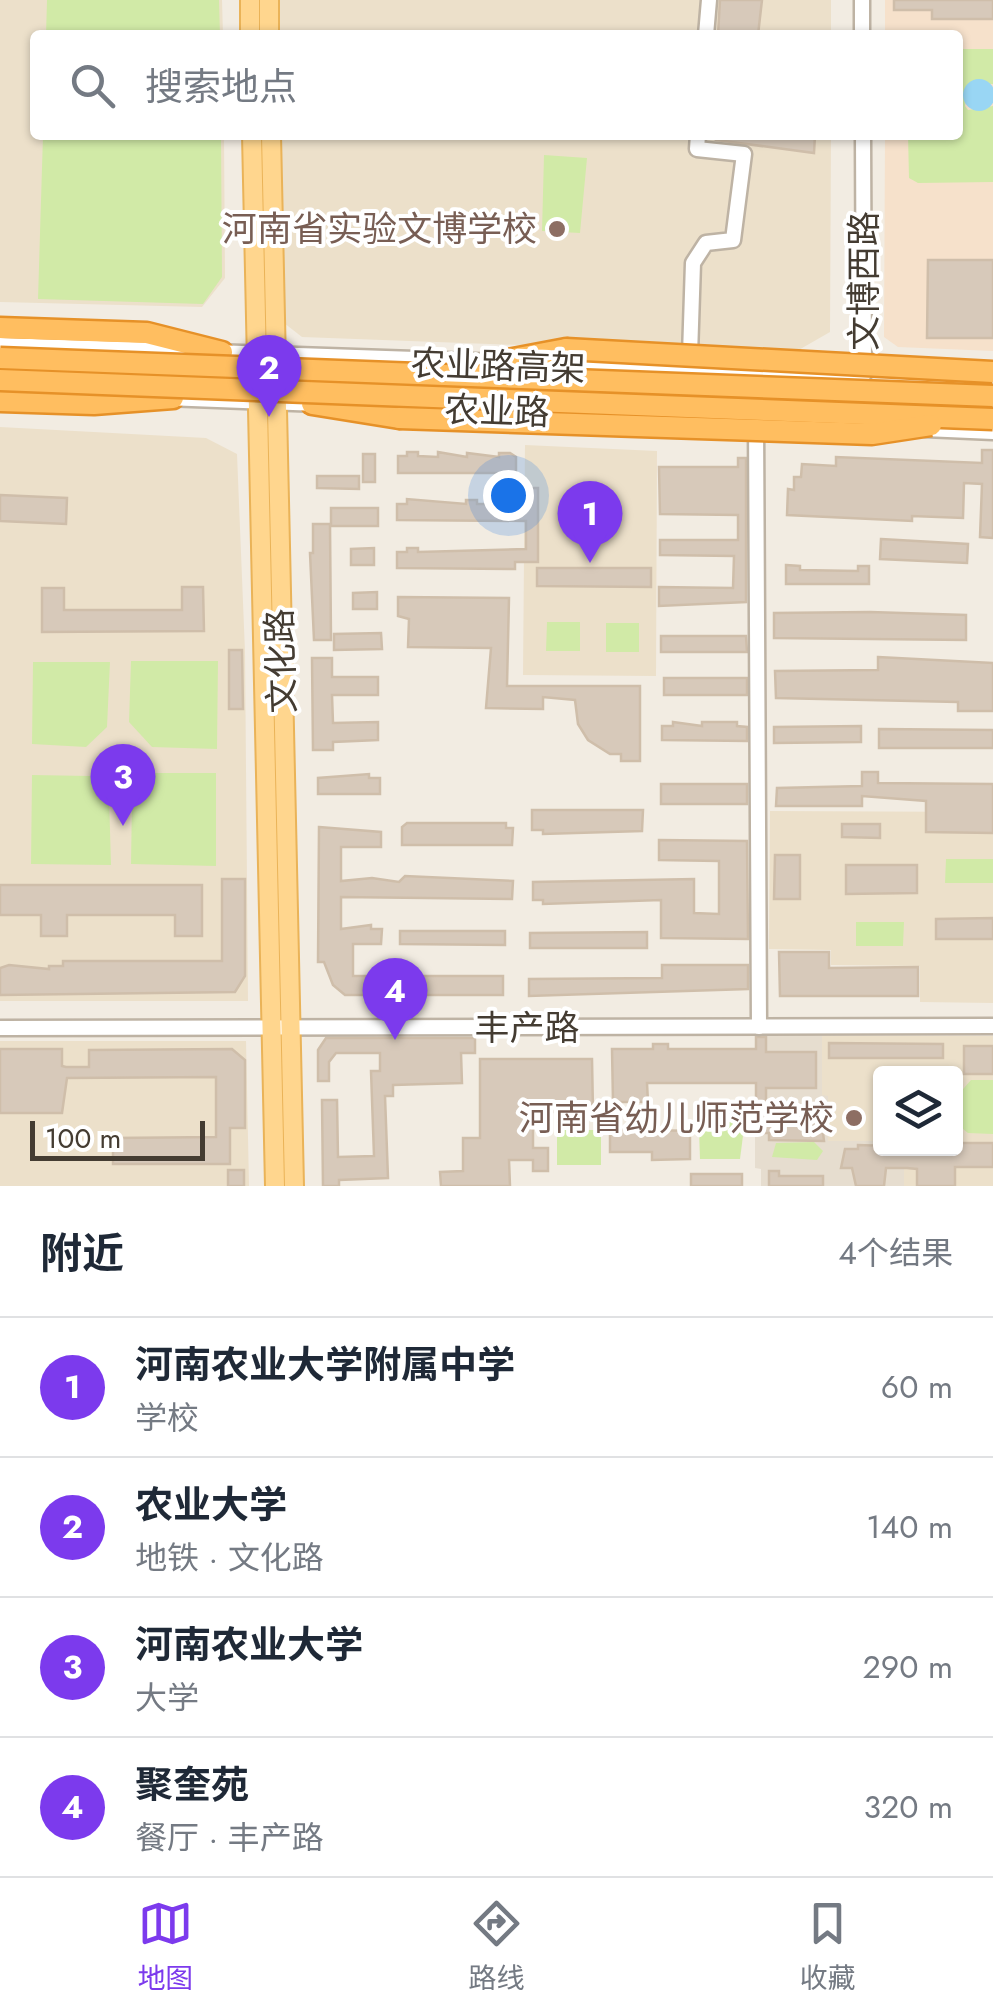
<!DOCTYPE html>
<html lang="zh">
<meta charset="utf-8">
<style>
:root{--surface:#fff;--page:#f6f6f7;--text:#1f2937;--muted:#747a83;--line:#e0e1e3;--accent:#7c3aed}
body{margin:0;font-family:Jost,"Noto Sans SC",sans-serif;background:var(--page);color:var(--text)}
.controls{position:absolute;right:30px;bottom:30px;display:grid;overflow:hidden;border-radius:10px;box-shadow:0 2px 8px #0004}
.controls button{width:90px;height:90px;display:grid;place-items:center;padding:0;border:0;border-bottom:2px solid var(--line);background:var(--surface);color:var(--text);font:50px sans-serif}
.scale{position:absolute;left:30px;bottom:25px;width:175px;box-sizing:border-box;padding-left:10px;border:5px solid #443c32;border-top:0;font-size:28px;line-height:35px;white-space:nowrap;color:#443c32;-webkit-text-stroke:8px #fff;paint-order:stroke}
.you{position:absolute;left:508px;top:495px;width:35px;height:35px;margin:-25px;border:8px solid #fff;border-radius:50%;background:#1a73e8;box-shadow:0 0 0 15px #1a73e833}
.badge{display:grid;place-items:center;width:65px;height:65px;border-radius:50%;background:var(--accent);color:#fff;font-size:32px;font-weight:700}
.pin{position:absolute;translate:-50% -82px;filter:drop-shadow(0 2px 5px #0008)}
.pin::after{content:'';position:absolute;top:52px;width:35px;height:30px;background:inherit;clip-path:polygon(0 0,100% 0,50% 100%)}
.list{margin:0;padding:0;list-style:none}
h2{display:flex;justify-content:space-between;align-items:center;height:130px;margin:0;padding:0 40px;font-size:42px}
h2 small{font-size:32px;font-weight:400;color:var(--muted)}
.list li{display:grid;grid-template-columns:65px 1fr auto;gap:30px;align-items:center;box-sizing:border-box;height:140px;padding:0 40px;border-top:2px solid var(--line)}
.list b{display:block;font-size:38px;white-space:nowrap}
.list p{margin:0;font-size:32px;white-space:nowrap;color:var(--muted)}
.list em{font-size:32px;font-style:normal;color:var(--muted)}
.icon{flex:none;width:55px;height:55px;fill:none;stroke:currentColor;stroke-width:2;stroke-linecap:round;stroke-linejoin:round}
.map{position:relative;flex:none;width:993px;height:1186px;overflow:hidden}
.search{position:absolute;background:var(--surface);box-shadow:0 2px 8px #0004;left:30px;right:30px;top:30px;height:110px;display:flex;align-items:center;gap:25px;box-sizing:border-box;padding:0 35px;border-radius:10px;color:var(--muted);font-size:38px}
.sheet{height:690px;background:var(--surface)}
nav{display:flex;justify-content:space-around;align-items:center;box-sizing:border-box;height:140px;border-top:2px solid var(--line);background:var(--surface);font-size:28px;color:var(--muted)}
nav a{display:grid;justify-items:center;gap:5px}
nav .on{color:var(--accent)}
.map>svg:first-child{display:block}
.residential{fill:#e6ddcf}
.commercial{fill:#f6e1cb}
.education{fill:#ece0ca}
.green{fill:#d1eaa7}
.water{fill:#99d6f4}
.building{fill:#d7c9ba;stroke:#cfbeaa;stroke-width:2.5}
.lines{fill:none;stroke-linecap:round;stroke-linejoin:round}
.minor-casing{stroke:#beb3a4;stroke-width:19}
.major-casing{stroke:#eab358;stroke-width:22}
.highway-casing{stroke:#e69128;stroke-width:25}
.minor{stroke:#fff;stroke-width:14}
.major{stroke:#ffd68e;stroke-width:18}
.highway{stroke:#ffbe60;stroke-width:20}
.highway-bridge-casing{stroke:#e69128;stroke-width:25;stroke-linecap:butt}
.highway-bridge{stroke:#ffbe60;stroke-width:20}
.education-dot{fill:#8d6e63;stroke:#fff;stroke-width:4}
.labels{text-anchor:middle;stroke-width:8;stroke-linejoin:round;paint-order:stroke}
.education-label{font-size:35px;fill:#785e54;stroke:#fff;text-anchor:end}
.street-label{font-size:35px;fill:#443c32;stroke:#fff}
</style>
<div class="map">
<svg width="993" height="1186" viewBox="0 0 993 1186">
<rect width="100%" height="100%" fill="#f2ece2"/>
<!-- residential -->
<polygon class="residential" points="755,1035 822,1036 822,1094 828,1095 828,1140 880,1141 880,1148 904,1149 904,1186 761,1186 761,1169 755,1168"/>
<!-- commercial -->
<polygon class="commercial" points="885,0 993,0 993,351 898,347 884,337 885,135 958,135 958,35 885,35"/>
<!-- education -->
<g class="education">
<polygon points="0,0 222,0 223,35 35,35 35,135 224,135 225,278 202,307 0,302"/>
<polygon points="278,0 831,0 831,35 279,35"/>
<polygon points="281,135 831,135 830,332 790,355 302,337 284,323"/>
<polygon points="0,427 206,438 237,454 245,652 248,1001 0,1001"/>
<polygon points="525,445 657,451 656,676 523,675"/>
<polygon points="770,811 993,812 993,1003 920,1002 920,966 831,965 831,950 769,949"/>
<polygon points="822,1036 993,1036 993,1186 904,1186 904,1149 956,1148 956,1074 880,1074 880,1141 828,1141 828,1096 822,1095"/>
<polygon points="0,1041 246,1041 249,1186 0,1186"/>
</g>
<!-- green -->
<g class="green">
<polygon points="47,0 219,0 220,35 46,35"/>
<polygon points="958,49 993,49 993,84 968,84 965,106 968,110 993,106 993,182 918,183 909,178 908,135 958,135"/>
<polygon points="43,135 221,135 222,277 203,304 38,299"/>
<polygon points="544,155 587,158 580,233 542,231"/>
<polygon points="547,622 580,622 580,651 546,651"/>
<rect x="606" y="623" width="33" height="29"/>
<polygon points="131,661 218,661 217,749 152,747 129,722"/>
<polygon points="33,662 110,662 107,727 86,747 32,744"/>
<polygon points="152,773 216,773 216,866 131,864 132,798"/>
<polygon points="32,775 90,776 109,796 111,865 31,864"/>
<polygon points="946,859 993,859 993,883 945,883"/>
<polygon points="856,922 904,922 903,946 856,946"/>
<polygon points="971,1080 993,1080 993,1134 968,1133 957,1124 957,1096"/>
<polygon points="705,1122 734,1122 744,1128 740,1159 700,1159 699,1130"/>
<rect x="557" y="1130" width="44" height="35"/>
<polygon points="814,1142 823,1151 817,1160 772,1157 776,1143"/>
</g>
<!-- water -->
<circle class="water" cx="979" cy="95" r="16"/>
<!-- building -->
<g class="building">
<polygon points="720,0 762,0 758,35 718,35"/>
<polygon points="894,0 993,0 993,19 932,19 932,10 894,10"/>
<polygon points="717,135 815,135 814,153 716,140"/>
<polygon points="928,260 993,260 993,338 927,338"/>
<polygon points="982,450 993,450 993,538 980,537 982,484 964,483 963,518 912,516 912,521 787,515 788,489 794,490 794,477 801,477 802,464 836,466 836,457 982,463"/>
<polygon points="407,452 418,452 418,456 438,457 438,452 467,457 467,453 499,457 499,453 510,453 516,457 516,473 398,473 398,456 407,456"/>
<rect x="363" y="454" width="12" height="28"/>
<polygon points="738,458 746,458 746,602 659,606 659,587 733,588 734,556 660,555 660,540 738,540 738,515 660,514 659,467 738,467"/>
<polygon points="317,476 359,476 359,489 317,488"/>
<polygon points="526,488 538,488 538,562 515,562 515,569 397,568 397,552 407,552 407,548 418,548 418,552 526,549 526,521 397,520 397,504 407,504 407,499 466,504 466,500 477,500 477,504 498,504 498,500 526,500"/>
<polygon points="0,495 67,498 66,524 0,521"/>
<rect x="331" y="508" width="47" height="18"/>
<polygon points="313,524 330,524 331,640 314,640 310,553 313,553"/>
<polygon points="881,539 968,544 967,563 880,559"/>
<polygon points="374,548 374,565 351,565 351,549"/>
<polygon points="786,565 800,566 800,570 858,571 858,566 869,566 869,584 786,584"/>
<polygon points="537,568 651,568 651,587 537,586"/>
<polygon points="182,587 203,587 204,631 42,632 42,588 64,588 64,610 182,610"/>
<polygon points="377,592 377,609 353,609 353,593"/>
<polygon points="398,597 509,598 507,686 640,686 640,761 621,761 621,754 610,754 588,740 578,724 575,700 543,697 543,709 486,708 491,648 408,647 409,619 398,616"/>
<polygon points="870,612 966,615 966,640 774,638 774,613"/>
<polygon points="381,633 382,649 334,650 334,634"/>
<polygon points="661,636 746,636 747,652 661,652"/>
<polygon points="229,650 242,650 243,709 229,709"/>
<polygon points="878,657 993,663 993,711 958,711 958,702 776,698 775,671 878,670"/>
<polygon points="312,658 332,658 332,677 378,677 378,695 332,695 333,723 378,722 378,740 333,742 333,750 313,750"/>
<rect x="664" y="678" width="83" height="17"/>
<polygon points="673,722 702,726 702,722 737,722 737,726 747,727 747,741 662,740 662,726 673,726"/>
<polygon points="861,726 861,742 774,743 774,727"/>
<polygon points="879,729 993,730 993,748 879,748"/>
<polygon points="862,772 878,772 878,783 993,784 993,833 926,832 926,801 862,796 862,806 776,806 777,788 862,786"/>
<polygon points="369,774 369,778 380,778 380,794 318,794 318,778"/>
<rect x="661" y="784" width="86" height="20"/>
<polygon points="532,810 643,810 642,831 543,834 543,830 532,830"/>
<polygon points="407,823 506,823 506,828 513,828 512,845 402,845 402,827"/>
<polygon points="842,824 880,824 880,838 842,837"/>
<polygon points="319,827 381,832 381,847 341,847 341,881 372,878 399,882 405,876 513,881 512,899 341,897 341,929 371,925 371,929 382,929 381,944 353,944 353,976 503,976 503,995 345,995 333,985 324,962 318,962"/>
<polygon points="659,840 747,841 748,939 661,938 661,900 543,904 543,900 533,900 533,882 694,879 694,913 719,914 719,861 659,860"/>
<polygon points="775,855 800,855 800,899 774,899"/>
<polygon points="846,865 917,865 917,893 846,894"/>
<polygon points="222,879 245,879 245,976 235,992 0,995 0,968 9,965 49,969 49,966 63,966 63,961 222,961"/>
<polygon points="0,885 202,885 202,936 175,936 175,915 67,915 67,936 41,936 41,915 0,915"/>
<polygon points="993,918 993,939 936,939 936,919"/>
<polygon points="400,931 505,931 505,945 400,944"/>
<polygon points="647,932 647,948 530,948 530,933"/>
<polygon points="779,952 829,952 829,968 918,967 918,996 780,996"/>
<polygon points="662,965 748,965 748,989 529,996 529,979 662,978"/>
<polygon points="756,1037 766,1037 766,1052 816,1052 816,1088 766,1088 766,1116 821,1116 824,1141 769,1140 769,1133 756,1133 756,1083 647,1083 648,1102 613,1102 612,1049 653,1049 653,1044 668,1044 668,1049 756,1049"/>
<polygon points="326,1038 475,1038 475,1053 461,1053 462,1083 393,1085 393,1096 385,1096 388,1178 339,1180 339,1186 323,1186 322,1100 337,1100 338,1157 374,1156 371,1071 380,1071 380,1053 336,1053 329,1062 329,1081 318,1081 318,1050"/>
<polygon points="829,1043 943,1044 943,1058 829,1058"/>
<rect x="964" y="1046" width="29" height="28"/>
<polygon points="0,1049 62,1049 62,1066 66,1067 89,1067 89,1050 232,1049 245,1060 245,1128 230,1128 230,1164 113,1164 113,1138 216,1137 216,1077 67,1078 62,1113 0,1113"/>
<polygon points="480,1059 592,1059 593,1112 533,1112 533,1148 548,1148 548,1171 533,1171 533,1160 509,1160 510,1186 441,1186 440,1172 463,1171 463,1138 480,1138"/>
<polygon points="610,1129 690,1131 690,1159 652,1160 652,1152 610,1152"/>
<polygon points="957,1143 993,1143 993,1167 955,1167 955,1186 917,1186 917,1169 907,1168 886,1168 884,1186 856,1186 852,1168 841,1168 845,1149 858,1149 858,1145 957,1148"/>
<rect x="228" y="1170" width="16" height="16"/>
<polygon points="769,1171 779,1171 779,1176 823,1176 823,1186 769,1186"/>
<rect x="691" y="1174" width="51" height="12"/>
</g>
<g class="lines">
<defs>
<g id="minor">
<polyline points="862,0 862,35"/>
<polyline points="706,35 709,0"/>
<polyline points="863,135 864,374"/>
<polyline points="0,345 193,351"/>
<polyline points="214,352 503,362"/>
<polyline points="690,355 693,263 706,243 733,240 744,154 697,149 698,135"/>
<polyline points="529,363 857,374"/>
<polyline points="166,398 319,404"/>
<polyline points="380,407 489,411"/>
<polyline points="756,421 759,1027"/>
<polyline points="925,429 993,432"/>
<polyline points="0,1028 993,1026"/>
</g>
<g id="major">
<polyline points="250,0 250,35"/>
<polyline points="269,0 269,35"/>
<polyline points="252,135 275,1186"/>
<polyline points="271,135 294,1186"/>
</g>
<g id="highway">
<polyline points="0,328 147,333 222,352"/>
<polyline points="497,362 566,349"/>
<polyline points="0,401 94,404 173,398"/>
<polyline points="312,404 399,418"/>
</g>
</defs>
<!-- minor casing -->
<use href="#minor" class="minor-casing"/>
<!-- major casing -->
<use href="#major" class="major-casing"/>
<!-- highway casing -->
<use href="#highway" class="highway-casing"/>
<!-- minor -->
<use href="#minor" class="minor"/>
<!-- major -->
<use href="#major" class="major"/>
<!-- highway -->
<use href="#highway" class="highway"/>
<defs>
<g id="highway-bridge">
<polyline points="566,349 993,372"/>
<polyline points="0,358 993,396"/>
<polyline points="0,380 993,419"/>
<polyline points="399,418 872,434 931,425"/>
</g>
</defs>
<!-- highway-bridge casing -->
<use href="#highway-bridge" class="highway-bridge-casing"/>
<!-- highway-bridge -->
<use href="#highway-bridge" class="highway-bridge"/>
</g>
<!-- markers -->
<g class="education-dot">
<circle cx="557" cy="229" r="10"/>
<circle cx="854" cy="1118" r="10"/>
</g>
<g class="labels">
<!-- education labels -->
<g class="education-label">
<text x="537" y="241">河南省实验文博学校</text>
<text x="834" y="1130">河南省幼儿师范学校</text>
</g>
<!-- street labels -->
<g class="street-label">
<text transform="translate(864 281) rotate(-90)" y="12">文博西路</text>
<text transform="translate(498 366) rotate(2)" y="12">农业路高架</text>
<text transform="translate(497 411) rotate(2)" y="12">农业路</text>
<text transform="translate(281 661) rotate(-92)" y="12">文化路</text>
<text x="527" y="1040">丰产路</text>
</g>
</g>
</svg>
<div class="controls">
<button><svg class="icon" aria-label="layers" viewBox="0 0 24 24"><path d="M12 4l9 5-9 5-9-5zM3 14l9 5 9-5"/></svg></button>
</div>
<div class="scale">100 m</div>
<div class="you"></div>
<div class="pin badge" style="left:590px;top:563px">1</div>
<div class="pin badge" style="left:269px;top:417px">2</div>
<div class="pin badge" style="left:123px;top:826px">3</div>
<div class="pin badge" style="left:395px;top:1040px">4</div>
<div class="search"><svg class="icon" aria-label="search" viewBox="0 0 24 24"><circle cx="10" cy="10" r="6"/><path d="M15 15l6 6"/></svg>搜索地点</div>
</div>
<section class="sheet">
<h2>附近<small>4个结果</small></h2>
<ul class="list">
<li><span class="badge">1</span><div><b>河南农业大学附属中学</b><p>学校</p></div><em>60 m</em></li>
<li><span class="badge">2</span><div><b>农业大学</b><p>地铁 · 文化路</p></div><em>140 m</em></li>
<li><span class="badge">3</span><div><b>河南农业大学</b><p>大学</p></div><em>290 m</em></li>
<li><span class="badge">4</span><div><b>聚奎苑</b><p>餐厅 · 丰产路</p></div><em>320 m</em></li>
</ul>
</section>
<nav>
<a class="on"><svg class="icon" aria-label="map" viewBox="0 0 24 24"><path d="M3 6l6-2 6 2 6-2v14l-6 2-6-2-6 2zM9 4v14M15 6v14"/></svg>地图</a>
<a><svg class="icon" aria-label="directions" viewBox="0 0 24 24"><path d="M12 3l9 9-9 9-9-9zM9 14v-3h6M13 9l2 2-2 2"/></svg>路线</a>
<a><svg class="icon" aria-label="saved" viewBox="0 0 24 24"><path d="M7 4h10v16l-5-4-5 4z"/></svg>收藏</a>
</nav>
